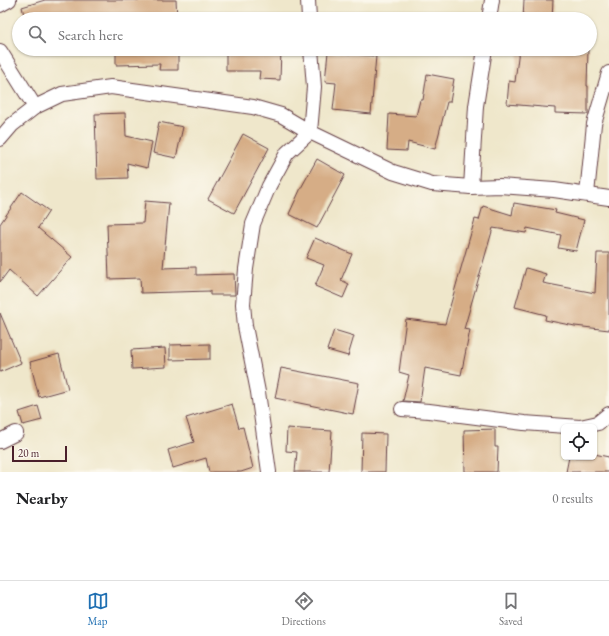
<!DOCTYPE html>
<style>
:root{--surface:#fff;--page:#f2f2f2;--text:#202124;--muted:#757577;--line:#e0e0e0;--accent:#1f6fb2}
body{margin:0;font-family:"EB Garamond",serif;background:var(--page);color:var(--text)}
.controls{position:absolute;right:12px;bottom:12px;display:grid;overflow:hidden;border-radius:6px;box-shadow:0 1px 3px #0004}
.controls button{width:36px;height:36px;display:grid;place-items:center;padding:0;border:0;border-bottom:1px solid var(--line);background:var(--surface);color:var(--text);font:20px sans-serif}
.scale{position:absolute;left:12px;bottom:10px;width:55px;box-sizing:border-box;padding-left:4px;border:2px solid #4a1f2b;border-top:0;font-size:11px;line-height:14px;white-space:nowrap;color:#4a1f2b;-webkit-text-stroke:3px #fbf7ec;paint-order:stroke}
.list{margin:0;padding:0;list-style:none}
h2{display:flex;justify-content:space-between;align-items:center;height:52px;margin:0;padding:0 16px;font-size:17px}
h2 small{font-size:13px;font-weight:400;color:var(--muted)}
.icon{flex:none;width:22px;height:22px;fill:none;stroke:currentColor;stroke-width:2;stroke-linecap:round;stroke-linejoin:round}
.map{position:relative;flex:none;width:609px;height:472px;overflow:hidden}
.search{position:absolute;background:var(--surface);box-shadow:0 1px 3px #0004;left:12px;right:12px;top:12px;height:44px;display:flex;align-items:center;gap:10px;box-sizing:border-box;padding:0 14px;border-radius:22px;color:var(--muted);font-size:15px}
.sheet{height:108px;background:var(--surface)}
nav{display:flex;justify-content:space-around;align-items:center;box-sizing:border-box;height:56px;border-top:1px solid var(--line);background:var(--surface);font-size:11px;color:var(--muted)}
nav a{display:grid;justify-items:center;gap:2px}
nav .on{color:var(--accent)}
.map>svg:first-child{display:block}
.building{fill:#d6ad86}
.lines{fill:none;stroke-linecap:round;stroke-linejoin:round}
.street-casing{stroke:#633d43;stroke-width:16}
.street{stroke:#fff;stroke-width:14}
</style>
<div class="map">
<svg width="609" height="472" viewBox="0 0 609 472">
<rect width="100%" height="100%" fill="#fbf7ec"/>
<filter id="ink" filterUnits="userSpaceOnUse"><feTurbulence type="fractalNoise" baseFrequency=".025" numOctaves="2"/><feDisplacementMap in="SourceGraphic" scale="8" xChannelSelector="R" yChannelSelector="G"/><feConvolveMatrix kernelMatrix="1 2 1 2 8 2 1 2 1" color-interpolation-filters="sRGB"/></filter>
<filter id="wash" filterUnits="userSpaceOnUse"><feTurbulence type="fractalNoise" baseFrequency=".012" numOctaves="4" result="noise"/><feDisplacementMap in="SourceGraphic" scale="16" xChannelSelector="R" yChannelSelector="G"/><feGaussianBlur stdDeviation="0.9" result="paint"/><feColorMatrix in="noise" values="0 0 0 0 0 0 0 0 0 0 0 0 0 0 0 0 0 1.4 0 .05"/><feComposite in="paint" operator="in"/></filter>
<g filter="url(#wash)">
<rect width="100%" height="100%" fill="#efe7cb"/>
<g id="blocks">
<!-- building -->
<g class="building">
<polygon points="45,0 176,0 177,19 160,19 160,16 100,18 100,19 25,19 22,7"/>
<polygon points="524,0 553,0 552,19 523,19"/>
<polygon points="116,49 178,49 178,70 159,70 160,64 116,65"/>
<polygon points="226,49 281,49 280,80 259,79 260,71 226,71"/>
<polygon points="519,49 588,49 587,86 588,86 588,114 555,113 555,108 507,104 509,81 515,82"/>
<polygon points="328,52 376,56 371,114 333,110 336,83 325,82"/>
<polygon points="427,74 454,79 450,102 447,102 435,149 408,142 407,151 387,150 389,114 416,116 420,100 423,100"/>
<polygon points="125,113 126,136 152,142 147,168 127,163 128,178 97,179 95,114"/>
<polygon points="159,122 183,127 176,158 153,153"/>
<polygon points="243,134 269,148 234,213 208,199"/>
<polygon points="317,159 345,175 317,228 289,214 301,188"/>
<polygon points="22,192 49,211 38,228 72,257 38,296 9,270 0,282 0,224"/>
<polygon points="145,201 169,203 163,268 196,267 196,275 234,274 235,295 210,295 210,291 141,293 140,278 109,279 107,224 143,223"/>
<polygon points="514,203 556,210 555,213 584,220 576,251 558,248 561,235 527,228 526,233 493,228 464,329 470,330 461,375 425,368 420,402 403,401 409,375 399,372 406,319 445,324 475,219 479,220 483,206 512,215"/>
<polygon points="315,238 352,254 341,280 349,284 343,298 315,286 324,265 306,258"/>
<polygon points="597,253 609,253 609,330 575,326 545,320 546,315 515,307 526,268 546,274 543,283 595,293"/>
<polygon points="0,313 21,363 0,372"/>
<polygon points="334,330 354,336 348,356 327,350"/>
<polygon points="210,344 210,359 170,360 170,345"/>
<polygon points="165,348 166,367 132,369 131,350"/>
<polygon points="59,354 68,389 39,397 30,362"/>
<polygon points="281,368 359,383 353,414 275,398"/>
<polygon points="232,404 239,428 243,427 253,468 241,472 209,472 206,458 173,468 168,450 194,442 186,418"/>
<polygon points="38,406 42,420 23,425 19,412"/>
<polygon points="287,428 332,431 329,472 295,472 297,452 286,451"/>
<polygon points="495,429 495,447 498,447 497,472 465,472 464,430"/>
<polygon points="362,433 386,434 385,472 361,472"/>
<polygon points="594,454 609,457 609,472 566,472 569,457 594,457"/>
</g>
</g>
</g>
<g filter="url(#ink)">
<use href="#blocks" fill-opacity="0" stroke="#633d43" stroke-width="1"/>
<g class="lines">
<defs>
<g id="street">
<polyline points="308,0 309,19"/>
<polyline points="0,5 9,0"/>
<polyline points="489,19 492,0"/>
<polyline points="0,51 35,107"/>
<polyline points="0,139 12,125 35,107 62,94 111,87 253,107 281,115 310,132 393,172 432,184 471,187 500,186 554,190 609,198"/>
<polyline points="471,187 476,106 485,49"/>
<polyline points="587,194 594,124 609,73"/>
<polyline points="402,409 429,411 524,423 580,427 598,423 609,414"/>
<polyline points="0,441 16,433"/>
<polyline points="269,472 258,392 245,326 243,304 246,269 253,224 269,186 287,153 310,132 314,87 311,49"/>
</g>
</defs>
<!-- street casing -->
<use href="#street" class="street-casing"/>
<!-- street -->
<use href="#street" class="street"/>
</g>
</g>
</svg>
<div class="controls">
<button><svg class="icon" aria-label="locate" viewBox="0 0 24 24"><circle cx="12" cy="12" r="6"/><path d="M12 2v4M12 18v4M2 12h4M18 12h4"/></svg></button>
</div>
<div class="scale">20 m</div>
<div class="search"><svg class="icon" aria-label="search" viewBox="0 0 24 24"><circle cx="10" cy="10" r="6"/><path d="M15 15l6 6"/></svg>Search here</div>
</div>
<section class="sheet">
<h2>Nearby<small>0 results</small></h2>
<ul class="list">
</ul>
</section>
<nav>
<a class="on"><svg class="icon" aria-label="map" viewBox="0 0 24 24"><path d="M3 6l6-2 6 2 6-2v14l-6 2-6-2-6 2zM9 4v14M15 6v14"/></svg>Map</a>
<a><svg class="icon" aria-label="directions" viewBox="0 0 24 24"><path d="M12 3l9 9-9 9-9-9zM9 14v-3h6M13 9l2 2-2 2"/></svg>Directions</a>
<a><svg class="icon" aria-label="saved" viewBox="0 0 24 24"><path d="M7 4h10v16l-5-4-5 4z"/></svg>Saved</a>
</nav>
